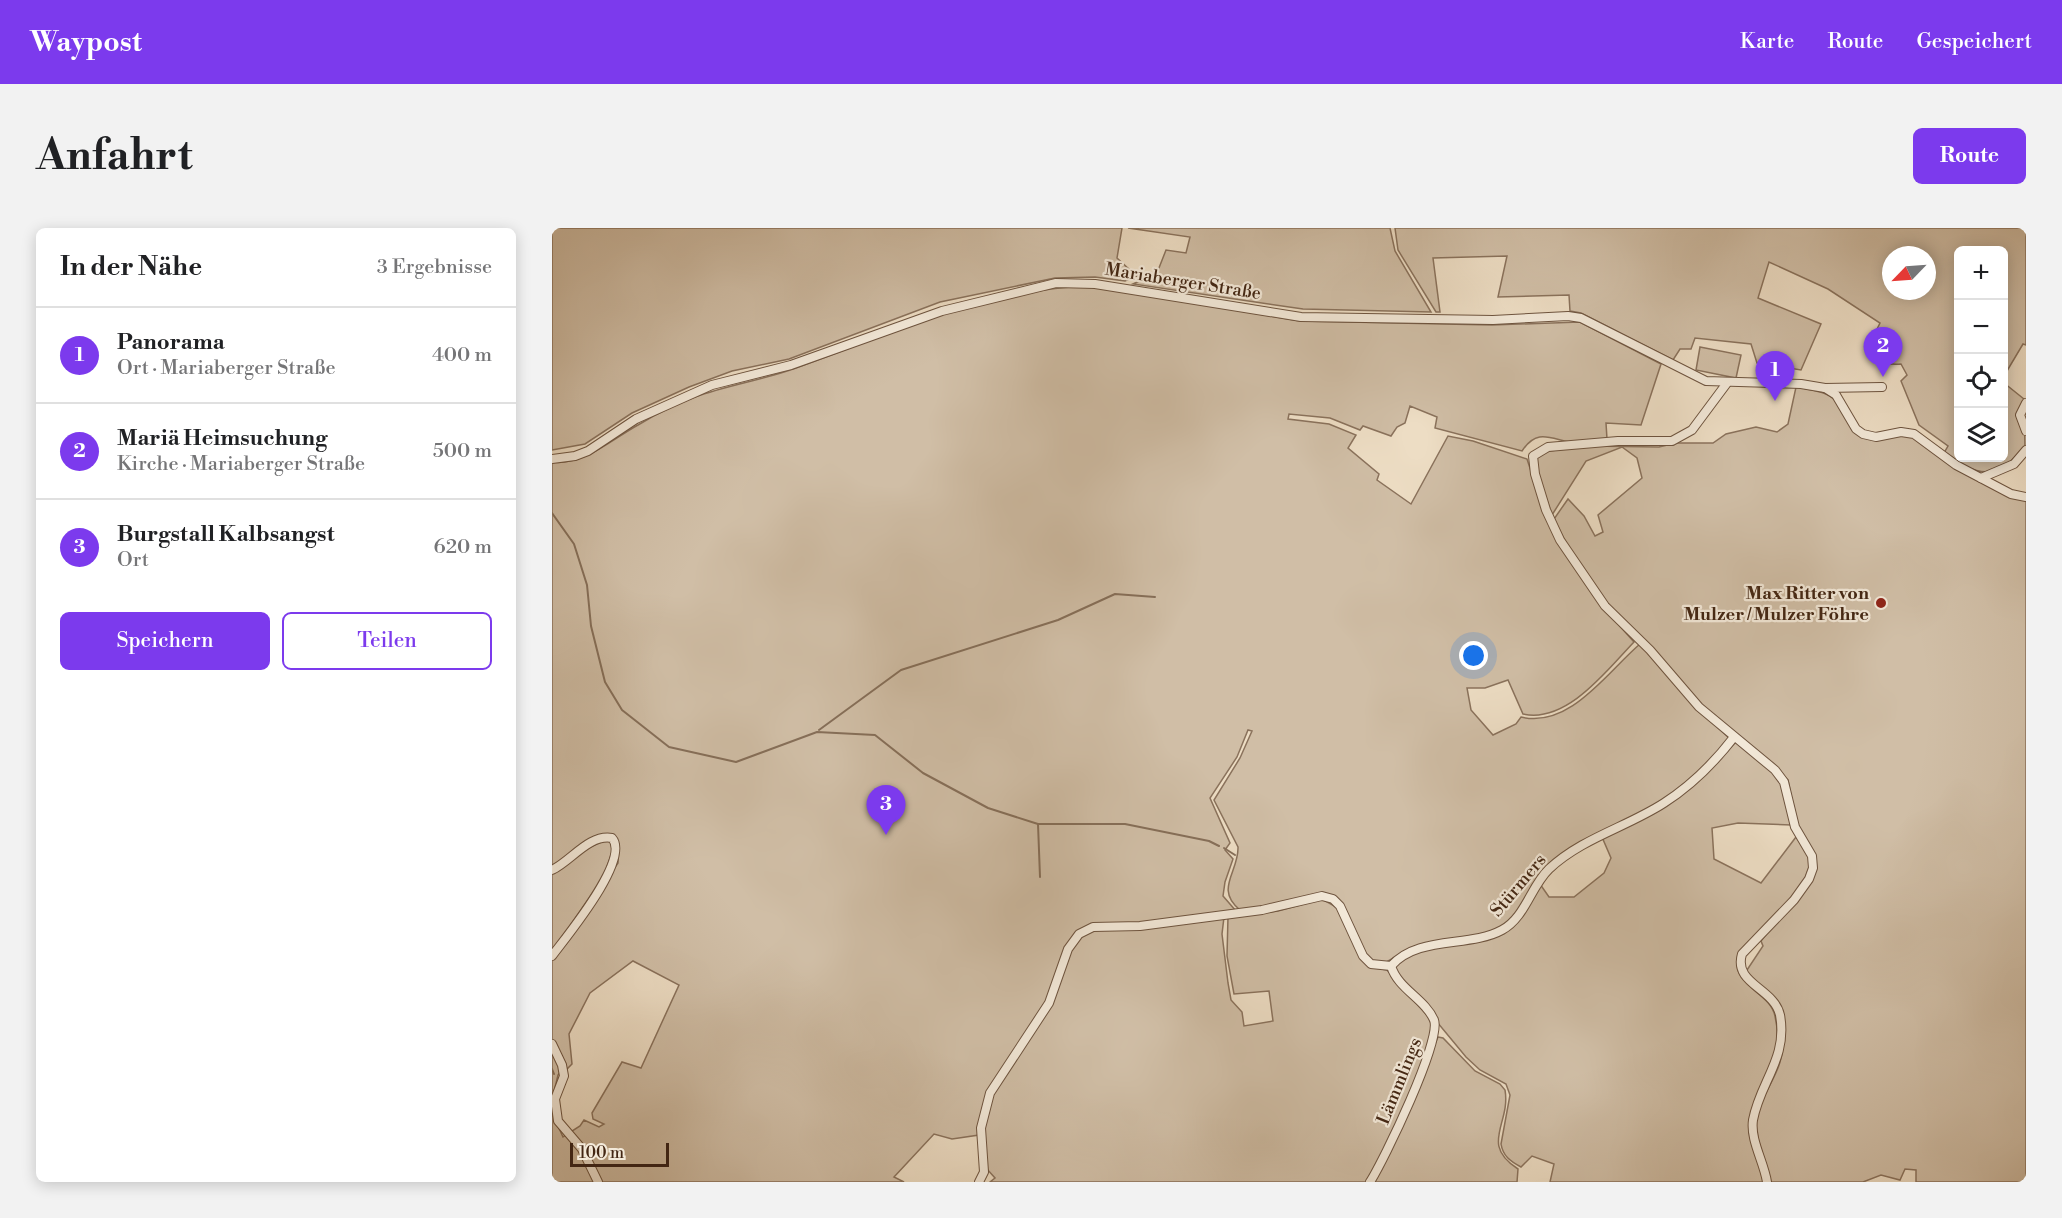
<!DOCTYPE html>
<html lang="de">
<meta charset="utf-8">
<style>
:root{--surface:#fff;--page:#f2f2f2;--text:#202124;--muted:#757577;--line:#e0e0e0;--accent:#7c3aed}
body{margin:0;font-family:"Libre Bodoni",serif;background:var(--page);color:var(--text)}
.controls{position:absolute;right:18px;top:18px;display:grid;overflow:hidden;border-radius:9px;box-shadow:0 3px 15px #0003}
.controls button{width:54px;height:54px;display:grid;place-items:center;padding:0;border:0;border-bottom:2px solid var(--line);background:var(--surface);color:var(--text);font:30px sans-serif}
.compass{position:absolute;left:1330px;top:18px;width:54px;height:54px;border-radius:50%;background:var(--surface);box-shadow:0 3px 15px #0003;rotate:245deg}
.scale{position:absolute;left:18px;bottom:15px;width:99px;box-sizing:border-box;padding-left:6px;border:3px solid #432613;border-top:0;font-size:16px;line-height:21px;white-space:nowrap;color:#432613;-webkit-text-stroke:4px #f3e9d9;paint-order:stroke}
.you{position:absolute;left:922px;top:428px;width:21px;height:21px;margin:-15px;border:4px solid #fff;border-radius:50%;background:#1a73e8;box-shadow:0 0 0 9px #1a73e833}
.badge{display:grid;place-items:center;width:39px;height:39px;border-radius:50%;background:var(--accent);color:#fff;font-size:20px;font-weight:700}
.pin{position:absolute;translate:-50% -50px;filter:drop-shadow(0 2px 3px #0008)}
.pin::after{content:'';position:absolute;top:32px;width:21px;height:18px;background:inherit;clip-path:polygon(0 0,100% 0,50% 100%)}
.list{margin:0;padding:0;list-style:none}
h2{display:flex;justify-content:space-between;align-items:center;height:78px;margin:0;padding:0 24px;font-size:26px}
h2 small{font-size:20px;font-weight:400;color:var(--muted)}
.list li{display:grid;grid-template-columns:39px 1fr auto;gap:18px;align-items:center;box-sizing:border-box;height:96px;padding:0 24px;border-top:2px solid var(--line)}
.list b{display:block;font-size:22px;white-space:nowrap}
.list p{margin:0;font-size:20px;white-space:nowrap;color:var(--muted)}
.list em{font-size:20px;font-style:normal;color:var(--muted)}
.actions{display:flex;gap:12px;padding:18px 24px}
.actions a{flex:1;padding:14px 0;border:2px solid var(--accent);border-radius:9px;text-align:center;font-size:21px;color:var(--accent)}
.actions .main{background:var(--accent);color:#fff}
.icon{flex:none;width:33px;height:33px;fill:none;stroke:currentColor;stroke-width:2;stroke-linecap:round;stroke-linejoin:round}
.map{position:relative;flex:none;width:1474px;height:954px;overflow:hidden;border-radius:9px}
header{display:flex;align-items:center;gap:36px;box-sizing:border-box;height:84px;padding:0 30px;background:var(--accent);color:#fff}
header strong{font-size:28px}
nav{display:flex;gap:33px;margin-inline-start:auto;font-size:21px}
.intro{display:flex;align-items:center;justify-content:space-between;box-sizing:border-box;height:144px;padding:0 36px}
h1{margin:0;font-size:42px}
.button{padding:15px 27px;border-radius:9px;background:var(--accent);color:#fff;font-size:21px;font-weight:700}
main{display:flex;gap:36px;padding:0 36px}
aside{flex:1;background:var(--surface);border-radius:9px;box-shadow:0 3px 15px #0003}
.map>svg:first-child{display:block}
.green{fill:#d0bea6;stroke:#8a725c;stroke-width:1.5;fill-rule:evenodd}
.lines{fill:none;stroke-linecap:round;stroke-linejoin:round}
.stream{stroke:#866f59;stroke-width:2}
.minor-casing{stroke:#6e543f;stroke-width:10}
.minor{stroke:#f3e9d9;stroke-width:8}
.poi-dot{fill:#8f2418;stroke:#f3e9d9;stroke-width:2}
.labels{text-anchor:middle;stroke-width:4.5;stroke-linejoin:round;paint-order:stroke}
.street-label{font-size:18px;fill:#432613;stroke:#f3e9d9}
.poi-label{font-size:18px;font-weight:bold;fill:#432613;stroke:#f3e9d9;text-anchor:end}
</style>
<header>
<strong>Waypost</strong>
<nav><a>Karte</a><a>Route</a><a>Gespeichert</a></nav>
</header>
<div class="intro"><h1>Anfahrt</h1><a class="button">Route</a></div>
<main>
<aside>
<h2>In der Nähe<small>3 Ergebnisse</small></h2>
<ul class="list">
<li><span class="badge">1</span><div><b>Panorama</b><p>Ort · Mariaberger Straße</p></div><em>400 m</em></li>
<li><span class="badge">2</span><div><b>Mariä Heimsuchung</b><p>Kirche · Mariaberger Straße</p></div><em>500 m</em></li>
<li><span class="badge">3</span><div><b>Burgstall Kalbsangst</b><p>Ort</p></div><em>620 m</em></li>
</ul>
<div class="actions"><a class="main">Speichern</a><a>Teilen</a></div>
</aside>
<div class="map">
<svg width="1474" height="954" viewBox="0 0 1474 954">
<rect width="100%" height="100%" fill="#edddc4"/>
<filter id="stains"><feTurbulence type="fractalNoise" baseFrequency=".00333" numOctaves="4"/><feColorMatrix values="0 0 0 0 .2 0 0 0 0 .09 0 0 0 0 .02 0 0 0 .5 -.17"/></filter>
<radialGradient id="worn" r=".72"><stop offset=".6" stop-color="#630" stop-opacity="0"/><stop offset="1" stop-color="#630" stop-opacity=".3"/></radialGradient>
<!-- green -->
<g class="green">
<polygon points="0,0 570,0 565,30 578,42 590,46 573,53 543,49 503,50 388,74 237,131 180,143 137,159 80,185 33,216 0,222"/>
<polygon points="576,0 838,0 843,23 879,84 751,81 581,56 605,45 614,22 634,25 638,9"/>
<path d="M843,0H1474V117L1471,116L1452,148V22H1406V230H1452V155L1472,171L1473,219C1442,253 1427,249 1392,225L1396,218L1367,197L1349,153L1355,147L1349,136C1330,138 1324,131 1319,113L1328,95L1276,61L1217,34L1206,70L1269,96L1249,142L1205,135L1199,116L1143,110L1139,121H1128L1121,132L1029,85L1018,83L1017,67L946,69L955,28L881,30L888,84H884L846,22ZM1339,27H1375V63H1339Z"/>
<path d="M540,58L748,93L940,97L1028,94L1109,136L1089,197L1054,195L1055,211C1046,212 1035,215 1026,215C1002,214 987,197 970,223L883,200L885,189L858,178L853,195L845,199L839,208L811,198L808,202L778,190L737,186L736,191L777,196L804,207L796,220L827,246L825,252L859,276L896,208L921,213L975,231L992,283L1051,379L1082,414C1056,441 1015,496 971,486L956,452L933,460H915L919,482L941,507L964,496L969,489C1018,501 1056,443 1088,416L1145,480L1178,511L1164,529L1110,574L1006,631L967,683L947,702L845,728L829,737L817,731L782,670L688,682C662,661 687,644 686,619L662,572L688,530L700,503L696,502L685,529L658,570L678,615L673,622L681,631L673,654L671,668L684,683L526,705L501,762L436,864L427,907L400,911L382,906L342,949L352,954H0V885L11,909L28,898L32,892L47,899L52,896L41,891L40,885L70,834L89,840L127,757L81,733L38,765L17,806L20,836L14,842L12,839L6,847L0,872V731L66,635L67,616L60,608L55,607L0,641V234C32,238 60,211 86,197C104,186 124,176 143,169C176,157 211,152 244,140C339,106 437,60 540,58Z"/>
<polygon points="1148,119 1189,127 1184,150 1144,142"/>
<path d="M1244,159C1286,166 1281,167 1302,203L1360,208L1474,272V954H1364V942L1353,941L1348,952L1329,947L1311,954H1218C1216,934 1203,913 1204,895C1205,873 1222,855 1228,834C1233,819 1231,803 1232,787L1193,745L1211,718L1209,713L1264,640L1245,598L1236,552L1149,476L1054,376L1026,338L1002,291L1016,271L1032,288L1043,308L1051,304L1046,287L1090,250L1085,230L1070,219L1034,233L1000,287L986,246L984,229L997,223L1037,218L1107,219L1124,215H1161L1174,206L1204,199L1225,204L1236,196Z"/>
<path d="M1184,514L1220,543L1229,555L1239,597L1186,595L1160,600L1162,631L1209,655L1244,609L1254,621L1259,634L1251,656L1186,730C1179,757 1218,764 1223,788C1232,827 1212,843 1203,876C1199,889 1210,938 1212,954H998L1002,936L980,928L969,939C958,933 951,928 949,916L958,867L954,856L928,842L914,829L842,742L847,731L877,720L949,706L988,656L997,669H1022L1052,645L1059,630L1050,609L1112,577L1167,532Z"/>
<polygon points="54,612 63,616 51,650 0,724 0,644 29,623"/>
<polygon points="770,671 786,680 818,739 835,742 872,784 878,791 881,807 835,920 815,954 438,954 443,950 434,940 431,906 439,866 483,800 521,715 541,701 672,689 670,706 676,755 679,772 690,784 692,798 721,793 717,763 682,766 675,728 676,689 726,683"/>
<path d="M886,809L891,810L923,843L948,856L953,862C959,896 927,916 966,941L965,954H821L839,921Z"/>
</g>
<g class="lines">
<!-- stream -->
<g class="stream">
<polyline points="0,285 22,316 35,357 39,398 53,454 70,482 117,519 184,534 265,504 323,507 371,545 436,580 486,596 573,596 657,613 667,618"/>
<polyline points="267,502 349,442 506,392 563,366 603,369"/>
<polyline points="486,596 488,649"/>
<polyline points="672,620 683,627"/>
<polyline points="0,841 2,846"/>
</g>
<defs>
<g id="minor">
<path d="M1175,155L1140,202L1120,213H1066L996,219L981,228L983,246L994,282L1008,312L1053,378L1098,422L1147,479L1223,542L1232,554L1243,599L1260,628L1261,640L1257,651L1242,672L1190,726C1181,756 1222,760 1228,787C1236,830 1208,854 1201,892C1198,912 1212,934 1215,954"/>
<polyline points="1273,160 1330,159"/>
<polyline points="1474,175 1468,187 1474,203"/>
<polyline points="0,231 23,228 36,223 84,191 160,157 239,137 390,83 504,55 543,56 749,89 941,92 1016,88 1029,90 1154,153 1249,156 1273,160 1284,167 1304,201 1311,206 1324,209 1349,204 1362,206 1404,237 1459,266 1474,269"/>
<polyline points="1429,250 1462,236 1474,222"/>
<path d="M0,642C19,633 37,606 60,610C79,631 14,709 0,728"/>
<path d="M839,738C866,707 917,720 950,702C973,690 979,658 997,641C1030,610 1075,599 1112,575C1140,557 1162,535 1182,509"/>
<polyline points="0,816 10,837 12,848 3,871 6,893 30,921 46,954"/>
<polyline points="427,954 432,944 429,900 438,865 497,775 516,721 527,706 541,699 588,698 710,682 770,668 781,671 788,678 811,728 819,736 839,738"/>
<path d="M818,954C832,932 890,812 882,792C873,771 846,761 839,738"/>
</g>
</defs>
<!-- minor casing -->
<use href="#minor" class="minor-casing"/>
<!-- minor -->
<use href="#minor" class="minor"/>
</g>
<!-- markers -->
<circle class="poi-dot" cx="1329" cy="375" r="6"/>
<g class="labels">
<!-- street labels -->
<g class="street-label">
<text transform="translate(631 53) rotate(9)" y="6">Mariaberger Straße</text>
<text transform="translate(966 657) rotate(-50)" y="6">Stürmers</text>
<text transform="translate(847 853) rotate(-68)" y="6">Lämmlings</text>
</g>
<!-- poi labels -->
<g class="poi-label">
<text x="1317" y="371">Max Ritter von<tspan x="1317" dy="21">Mulzer / Mulzer Föhre</tspan></text>
</g>
</g>
<rect width="100%" height="100%" filter="url(#stains)"/>
<rect width="100%" height="100%" fill="url(#worn)"/>
</svg>
<div class="controls">
<button>+</button>
<button>−</button>
<button><svg class="icon" aria-label="locate" viewBox="0 0 24 24"><circle cx="12" cy="12" r="6"/><path d="M12 2v4M12 18v4M2 12h4M18 12h4"/></svg></button>
<button><svg class="icon" aria-label="layers" viewBox="0 0 24 24"><path d="M12 4l9 5-9 5-9-5zM3 14l9 5 9-5"/></svg></button>
</div>
<svg class="compass" viewBox="-18 -18 36 36"><path d="M0-13l5 13h-10z" fill="#e53935"/><path d="M0 13l5-13h-10z" fill="#757577"/></svg>
<div class="scale">100 m</div>
<div class="you"></div>
<div class="pin badge" style="left:1223px;top:173px">1</div>
<div class="pin badge" style="left:1331px;top:149px">2</div>
<div class="pin badge" style="left:334px;top:607px">3</div>
</div>
</main>
